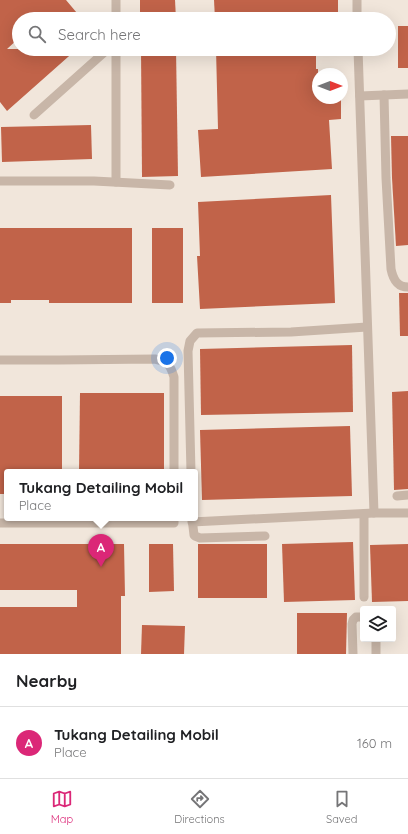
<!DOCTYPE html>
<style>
:root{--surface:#fff;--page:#f2f2f2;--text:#202124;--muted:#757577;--line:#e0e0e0;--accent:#db2777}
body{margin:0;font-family:Quicksand,sans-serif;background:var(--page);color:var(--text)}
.controls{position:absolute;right:12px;bottom:12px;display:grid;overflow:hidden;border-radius:4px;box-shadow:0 4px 16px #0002}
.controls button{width:36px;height:36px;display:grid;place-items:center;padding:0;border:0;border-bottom:1px solid var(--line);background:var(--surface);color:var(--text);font:20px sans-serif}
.compass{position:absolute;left:312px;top:68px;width:36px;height:36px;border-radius:50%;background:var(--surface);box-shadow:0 4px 16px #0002;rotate:90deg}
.you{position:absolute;left:167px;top:358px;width:14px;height:14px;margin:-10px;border:3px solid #fff;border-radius:50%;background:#1a73e8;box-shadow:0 0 0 6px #1a73e833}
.badge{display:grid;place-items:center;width:26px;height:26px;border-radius:50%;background:var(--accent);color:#fff;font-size:13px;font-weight:700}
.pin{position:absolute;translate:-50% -33px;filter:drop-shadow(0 1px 2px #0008)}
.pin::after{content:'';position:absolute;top:21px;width:14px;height:12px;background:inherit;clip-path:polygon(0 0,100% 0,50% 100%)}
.popup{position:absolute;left:4px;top:469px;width:194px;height:52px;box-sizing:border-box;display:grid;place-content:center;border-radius:4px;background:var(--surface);filter:drop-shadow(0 1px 3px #0005);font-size:13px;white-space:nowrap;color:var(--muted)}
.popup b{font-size:15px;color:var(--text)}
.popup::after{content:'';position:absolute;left:50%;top:100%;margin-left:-8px;border:8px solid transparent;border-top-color:var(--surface)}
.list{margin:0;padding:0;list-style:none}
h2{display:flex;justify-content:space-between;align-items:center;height:52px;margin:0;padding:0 16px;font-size:17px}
h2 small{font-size:13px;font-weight:400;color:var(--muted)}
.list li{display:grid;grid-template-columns:26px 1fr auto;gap:12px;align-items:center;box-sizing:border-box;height:72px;padding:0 16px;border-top:1px solid var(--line)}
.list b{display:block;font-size:15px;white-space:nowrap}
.list p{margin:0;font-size:13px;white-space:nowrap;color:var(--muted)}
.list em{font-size:13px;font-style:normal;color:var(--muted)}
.icon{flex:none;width:22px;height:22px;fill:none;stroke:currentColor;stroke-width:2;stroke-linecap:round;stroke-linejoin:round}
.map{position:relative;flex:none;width:408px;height:654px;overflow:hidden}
.search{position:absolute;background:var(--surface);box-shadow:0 4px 16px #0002;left:12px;right:12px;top:12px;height:44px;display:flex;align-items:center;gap:10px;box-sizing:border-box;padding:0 14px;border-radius:22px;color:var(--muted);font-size:15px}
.sheet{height:124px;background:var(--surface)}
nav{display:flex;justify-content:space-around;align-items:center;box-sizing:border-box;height:56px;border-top:1px solid var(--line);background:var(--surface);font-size:11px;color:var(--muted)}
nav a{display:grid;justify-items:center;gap:2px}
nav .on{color:var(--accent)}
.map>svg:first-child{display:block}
.building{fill:#c16349}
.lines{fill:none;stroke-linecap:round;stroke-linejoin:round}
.minor{stroke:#c8b6a8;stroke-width:9}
</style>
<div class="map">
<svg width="408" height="654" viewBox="0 0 408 654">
<rect width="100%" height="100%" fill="#f1e6db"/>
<!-- building -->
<g class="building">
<polygon points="0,0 66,0 82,19 19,19 19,38 7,49 77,49 7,111 0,102"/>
<polygon points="140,0 175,0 176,19 140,19"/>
<polygon points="214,0 338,0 338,19 215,19"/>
<rect x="398" y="26" width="10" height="42"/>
<polygon points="141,49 176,49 178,176 142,177"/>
<polygon points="216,49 316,49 316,69 318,69 318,98 341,98 341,119 329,120 332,169 201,177 198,130 218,129"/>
<polygon points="91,125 92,159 2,162 1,127"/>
<polygon points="391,136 408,136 408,245 396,246 392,178"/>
<polygon points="331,195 335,303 200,309 197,256 200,256 198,202"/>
<polygon points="0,228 132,228 132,303 49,303 49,300 11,300 11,303 0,303"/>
<rect x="152" y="228" width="31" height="75"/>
<polygon points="399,293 408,293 408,336 400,336"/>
<polygon points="352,345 353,412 201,415 200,349"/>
<polygon points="408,391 408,489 394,490 392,392"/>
<polygon points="80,393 164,393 164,472 79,472"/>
<polygon points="0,396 62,396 62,472 7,472 7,494 0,494"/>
<polygon points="350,426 352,496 202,500 200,430"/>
<polygon points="353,542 355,600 284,602 282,544"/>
<polygon points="0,544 124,544 125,596 121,596 121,654 0,654 0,607 77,607 77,590 0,590"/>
<polygon points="149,544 173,544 174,591 149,592"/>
<rect x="198" y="544" width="69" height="54"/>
<polygon points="408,544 408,601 372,602 370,545"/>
<polygon points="297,613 347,613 346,654 297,654"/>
<polygon points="142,625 185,626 184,654 141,654"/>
</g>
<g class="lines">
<!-- minor -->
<g class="minor">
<polyline points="357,0 357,19"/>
<polyline points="116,19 116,0"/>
<polyline points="116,49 116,182"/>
<polyline points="358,49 374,513"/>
<path d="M384,95L386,178L391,269C393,279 397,287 408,287"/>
<polyline points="360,96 408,94"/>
<polyline points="34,115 108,49"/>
<polyline points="0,181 94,181 170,185"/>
<path d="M0,360H59L155,359C168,362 170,364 174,377V472"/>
<polyline points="191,472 188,351 190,341 197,333 291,332 367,327"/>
<polyline points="397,496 408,495"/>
<polyline points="364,514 364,597"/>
<polyline points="192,518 194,535 195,536 200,538 265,536"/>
<polyline points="192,522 374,513 408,513"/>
<polyline points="0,523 174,523 174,518"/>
<polyline points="376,639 376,654"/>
<polyline points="353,654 352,624 353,620 356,617 363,617"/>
</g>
</g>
</svg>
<div class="controls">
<button><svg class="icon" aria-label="layers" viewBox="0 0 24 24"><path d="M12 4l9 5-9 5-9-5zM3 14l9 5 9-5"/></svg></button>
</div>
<svg class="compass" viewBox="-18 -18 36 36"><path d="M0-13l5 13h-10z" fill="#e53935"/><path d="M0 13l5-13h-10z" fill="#757577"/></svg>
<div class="you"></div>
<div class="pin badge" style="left:101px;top:567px">A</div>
<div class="popup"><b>Tukang Detailing Mobil</b>Place</div>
<div class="search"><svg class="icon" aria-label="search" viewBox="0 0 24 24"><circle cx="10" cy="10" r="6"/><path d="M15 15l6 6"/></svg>Search here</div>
</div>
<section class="sheet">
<h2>Nearby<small></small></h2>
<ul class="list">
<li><span class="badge">A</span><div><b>Tukang Detailing Mobil</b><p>Place</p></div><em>160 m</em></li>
</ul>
</section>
<nav>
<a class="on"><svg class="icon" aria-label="map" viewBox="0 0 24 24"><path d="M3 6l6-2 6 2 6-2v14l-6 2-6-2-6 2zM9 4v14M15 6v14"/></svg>Map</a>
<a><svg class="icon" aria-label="directions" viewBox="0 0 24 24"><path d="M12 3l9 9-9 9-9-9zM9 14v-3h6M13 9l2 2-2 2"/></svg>Directions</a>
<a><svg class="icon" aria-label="saved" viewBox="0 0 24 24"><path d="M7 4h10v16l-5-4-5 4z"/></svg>Saved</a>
</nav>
